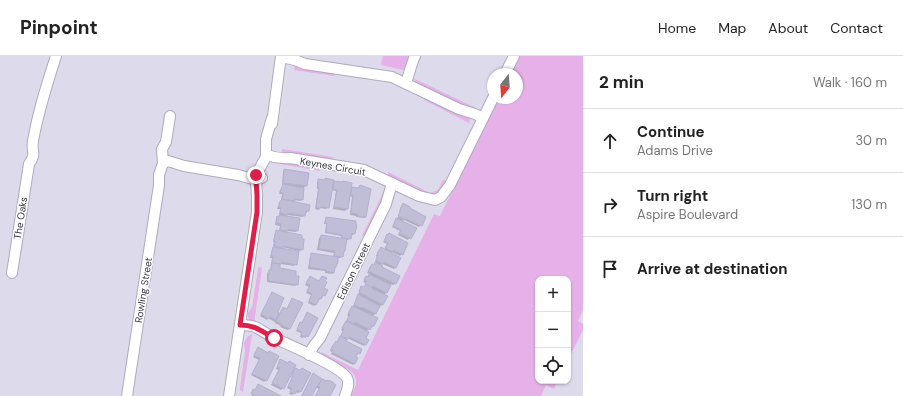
<!DOCTYPE html>
<meta charset="utf-8">
<style>
:root{--surface:#fff;--page:#f2f2f2;--text:#222;--muted:#767676;--line:#e0e0e0}
body{margin:0;font-family:"DM Sans",sans-serif;background:var(--page);color:var(--text)}
.controls{position:absolute;right:12px;bottom:12px;display:grid;overflow:hidden;border-radius:8px;box-shadow:0 1px 3px #0004}
.controls button{width:36px;height:36px;display:grid;place-items:center;padding:0;border:0;border-bottom:1px solid var(--line);background:var(--surface);color:var(--text);font:20px sans-serif}
.compass{position:absolute;left:487px;top:12px;width:36px;height:36px;border-radius:50%;background:var(--surface);box-shadow:0 1px 3px #0004;rotate:197deg}
.stop{position:absolute;width:12px;height:12px;margin:-9px;border:3px solid #e11d48;border-radius:50%;background:#fff}
.stop.end{background:#e11d48;border-color:#fff;box-shadow:0 1px 4px #0008}
.list{margin:0;padding:0;list-style:none}
h2{display:flex;justify-content:space-between;align-items:center;height:52px;margin:0;padding:0 16px;font-size:17px}
h2 small{font-size:13px;font-weight:400;color:var(--muted)}
.list li{display:grid;grid-template-columns:26px 1fr auto;gap:12px;align-items:center;box-sizing:border-box;height:64px;padding:0 16px;border-top:1px solid var(--line)}
.list b{display:block;font-size:15px;white-space:nowrap}
.list p{margin:0;font-size:13px;white-space:nowrap;color:var(--muted)}
.list em{font-size:13px;font-style:normal;color:var(--muted)}
.icon{flex:none;width:22px;height:22px;fill:none;stroke:currentColor;stroke-width:2;stroke-linecap:round;stroke-linejoin:round}
.map{position:relative;flex:none;width:583px;height:340px;overflow:hidden}
header{display:flex;align-items:center;gap:24px;box-sizing:border-box;height:56px;padding:0 20px;background:var(--surface);border-bottom:1px solid var(--line)}
header strong{font-size:19px}
nav{display:flex;gap:22px;margin-inline-start:auto;font-size:14px}
main{display:flex}
aside{flex:1;background:var(--surface)}
.map>svg:first-child{display:block}
.residential{fill:#dddaec;fill-rule:evenodd}
.green{fill:#e6b0e8}
.parking{fill:#dddde2}
.shadow{fill:#0003}
.building{fill:#c0bdd6;stroke:#b4b0d1}
.lines{fill:none;stroke-linecap:round;stroke-linejoin:round}
.minor-casing{stroke:#aeaac0;stroke-width:12}
.minor{stroke:#fff;stroke-width:10}
.route{stroke:#e11d48;stroke-width:5}
.labels{text-anchor:middle;stroke-width:3;stroke-linejoin:round;paint-order:stroke}
.street-label{font-size:10px;fill:#383648;stroke:#fff}
</style>
<header>
<strong>Pinpoint</strong>
<nav><a>Home</a><a>Map</a><a>About</a><a>Contact</a></nav>
</header>
<main>
<div class="map">
<svg width="583" height="340" viewBox="0 0 583 340">
<rect width="100%" height="100%" fill="#eae8f4"/>
<!-- residential -->
<path class="residential" d="M0,0H583V340H0ZM493,18H517V42H493ZM538,223H568V325H538Z"/>
<!-- green -->
<g class="green">
<polygon points="383,0 411,0 403,14 381,9"/>
<path d="M518,0H583V254L578,265L583,268V274L568,304V223H538V325H557L554,333L546,329L541,340H351C353,336 355,332 356,328C359,309 328,309 321,296L358,314L434,158L440,160L498,42H517V18H510Z"/>
<polygon points="295,10 334,16 334,20 294,14"/>
<polygon points="413,22 476,52 474,55 469,53 418,28"/>
<polygon points="425,42 426,42 468,62 470,63 469,67 424,44"/>
<polygon points="282,93 333,101 332,104 288,97 282,96"/>
<polygon points="281,105 319,111 320,115 280,108"/>
<polygon points="388,116 430,137 438,134 443,124 446,125 446,126 437,139 428,139 388,120"/>
<polygon points="385,133 386,135 385,140 366,179 362,180"/>
<path d="M258,211L262,212L254,267L250,265C246,257 248,257 252,251Z"/>
<polygon points="252,278 252,279 243,336 240,334 239,333 245,295 244,287 247,281"/>
</g>
<!-- parking -->
<g class="parking">
<polygon points="272,0 275,0 262,79 261,76"/>
<polygon points="285,19 287,23 278,81 276,83 276,75"/>
<polygon points="253,136 251,155 223,340 220,340 251,140"/>
<polygon points="264,156 266,161 252,251 249,255"/>
<polygon points="243,289 245,295 239,339 236,340"/>
</g>
<!-- shadow -->
<g class="shadow">
<polygon points="285,114 306,130 304,131 302,143 300,145 294,144 292,147 308,155 306,157 305,156 304,159 303,161 287,159 285,161 297,174 296,176 287,175 285,177 302,193 300,195 282,191 280,193 296,208 294,210 281,208 279,209 278,213 297,228 295,230 267,226 267,217 270,215 271,209 272,202 270,202 272,194 273,192 274,186 273,186 275,177 276,176 279,176 280,170 275,169 276,163 280,159 279,159 280,153 277,153 278,150 281,146 282,138 279,138 281,132 284,129 282,129 283,115"/>
<polygon points="325,123 333,126 342,127 343,126 351,128 350,135 353,132 358,132 360,130 366,161 364,162 356,161 356,160 350,159 352,141 349,140 347,153 345,155 333,153 336,135 330,134 328,151 326,153 320,152 319,154 315,153 318,133 317,133 317,126 319,124 324,125"/>
<polygon points="403,148 425,161 419,171 404,164 402,166 415,172 408,184 398,179 400,175 392,171 397,163 400,156 399,156 401,150"/>
<polygon points="327,162 354,177 353,179 350,179 350,182 348,184 346,184 344,195 343,197 342,200 340,202 337,202 334,216 332,218 325,217 325,215 308,213 310,200 312,198 333,202 334,197 317,194 319,182 321,180 341,183 341,180 325,177 326,168 324,168 325,164"/>
<polygon points="387,180 402,198 400,200 392,196 392,198 395,212 394,213 382,208 380,210 395,228 393,229 391,228 386,237 384,239 383,248 381,250 379,249 375,258 372,260 373,270 371,271 370,271 366,276 364,283 367,284 365,289 364,290 347,282 345,286 361,294 357,299 356,299 355,302 354,307 353,309 331,298 332,296 330,295 332,290 337,287 343,275 341,274 349,260 347,260 351,253 353,251 357,241 359,238 358,238 362,231 364,232 366,227 363,226 365,223 370,218 367,217 370,211 373,210 376,207 375,206 377,201 376,200 379,194 381,192 384,194 387,188 383,186"/>
<polygon points="322,221 324,239 322,241 322,240 314,250 308,247 311,239 306,237 309,231 305,229 310,222 319,226"/>
<polygon points="271,239 276,256 279,258 283,252 286,254 292,243 289,273 288,274 280,271 281,270 275,267 275,266 268,262 267,264 260,260"/>
<polygon points="307,257 307,280 306,282 304,281 303,282 300,281 301,277 296,275 299,269 301,268"/>
<polygon points="258,292 266,324 264,326 251,319 259,304 253,301"/>
<polygon points="279,306 287,307 289,306 283,332 281,334 271,329 279,314 276,313"/>
<polygon points="294,315 310,317 300,336 298,337 295,336 292,339 289,338 291,334 287,332 292,321 291,321"/>
<polygon points="313,319 329,340 315,340 319,333 315,331 311,340 301,340"/>
</g>
<!-- building -->
<g class="building">
<polygon points="284,113 309,117 307,130 283,127"/>
<polygon points="325,122 334,124 329,152 321,151 321,152 316,152 319,132 318,131 318,123 325,124"/>
<polygon points="334,125 343,126 343,125 352,127 348,153 334,151 337,134 333,133"/>
<polygon points="283,128 304,132 303,144 295,143 295,145 282,143 283,137 280,136"/>
<polygon points="360,129 371,133 366,161 357,160 358,158 351,157 353,139 351,139 352,131 359,132"/>
<polygon points="282,143 310,149 309,155 306,155 305,160 289,157 288,159 280,157 281,152 279,151 279,147"/>
<polygon points="403,147 410,151 410,152 426,161 422,170 406,163 406,164 398,160 401,154 400,154"/>
<polygon points="279,159 300,162 298,175 288,173 288,175 280,174 281,168 276,167 277,160 279,161"/>
<polygon points="326,161 356,165 356,169 357,169 355,178 352,177 351,183 342,182 342,179 326,176 327,167 325,166"/>
<polygon points="396,162 417,172 411,183 399,177 401,174 393,170"/>
<polygon points="276,174 302,179 302,183 304,183 303,194 283,190 283,192 274,190 275,185 274,184"/>
<polygon points="389,177 408,187 403,199 393,194 393,196 385,192 388,187 384,185 387,178 388,179"/>
<polygon points="321,179 347,183 345,195 344,195 343,201 334,200 335,195 319,193"/>
<polygon points="273,191 299,195 297,209 282,206 281,208 272,207 273,200 271,200"/>
<polygon points="381,191 401,202 396,212 384,206 383,208 376,204 378,199 377,198"/>
<polygon points="311,197 338,201 338,206 336,211 335,211 334,217 326,215 326,214 309,211"/>
<polygon points="375,206 383,210 382,211 400,220 396,228 368,215 372,208 374,209"/>
<polygon points="272,207 280,208 280,212 296,215 296,220 299,220 298,229 268,225 269,214 271,214"/>
<polygon points="369,218 391,229 387,237 373,230 373,232 365,228 367,225 364,224 366,220 368,221"/>
<polygon points="310,220 319,225 322,220 327,222 325,225 327,226 324,232 328,234 325,240 323,239 321,243 320,242 316,249 309,245 312,238 307,235 310,229 306,227"/>
<polygon points="366,228 373,232 372,233 388,240 383,249 360,237 360,236 359,236 361,230 364,231"/>
<polygon points="272,236 284,242 278,256 279,257 276,264 270,261 269,263 261,258"/>
<polygon points="358,238 380,250 376,258 362,251 361,252 354,249"/>
<polygon points="292,242 303,247 290,273 281,269 282,268 276,265 283,251 287,253"/>
<polygon points="352,250 378,262 374,270 372,270 370,274 355,266 354,268 347,264 350,258 348,258"/>
<polygon points="307,256 318,262 308,281 306,279 305,281 301,279 302,276 297,273 300,266 302,267"/>
<polygon points="346,265 369,276 366,282 369,284 366,289 349,281 348,283 341,280 344,273 342,272"/>
<polygon points="340,280 347,283 346,285 362,293 360,298 358,297 356,301 358,302 355,308 332,296 333,294 331,293 334,288 336,285 337,286"/>
<polygon points="258,291 268,297 269,295 279,300 267,325 252,318 260,302 254,299"/>
<polygon points="280,303 288,307 289,305 296,309 284,333 272,327 280,312 277,311"/>
<polygon points="295,312 300,314 302,312 311,317 301,336 297,334 295,338 290,336 292,332 288,330 293,320 292,319"/>
<polygon points="313,317 322,323 318,330 317,330 312,340 302,340"/>
<polygon points="322,323 327,325 328,324 333,326 333,327 336,329 330,340 315,340 320,331 318,330"/>
<polygon points="258,328 260,329 281,340 252,340 253,338 251,338 253,333 255,334"/>
</g>
<g class="lines">
<defs>
<g id="minor">
<polyline points="281,1 295,4 305,8 392,21 459,53 475,58 483,62"/>
<polyline points="505,18 514,0"/>
<path d="M406,27C409,18 411,9 415,0"/>
<polyline points="272,68 281,0"/>
<path d="M267,99C275,102 281,103 290,102L364,114L419,140L435,144L441,141L450,129L493,42"/>
<polyline points="163,107 168,105 184,110 238,119 256,124 262,122"/>
<path d="M12,217L29,108C37,97 31,96 33,85C38,56 47,28 56,0"/>
<path d="M240,269C245,269 250,269 255,271C262,274 268,279 274,282C289,289 340,310 347,322C350,328 347,334 345,340"/>
<polyline points="309,299 313,291 320,282 386,148 392,127"/>
<polyline points="127,340 159,129 159,119 163,107 162,93 166,86 170,60"/>
<polyline points="229,340 257,156 257,139 256,124 256,119 266,101 266,83 272,62"/>
</g>
</defs>
<!-- minor casing -->
<use href="#minor" class="minor-casing"/>
<!-- minor -->
<use href="#minor" class="minor"/>
</g>
<g class="lines">
<!-- route -->
<path class="route" d="M256,119V124L257,139V156L240,269C255,269 261,275 274,282"/>
</g>
<g class="labels">
<!-- street labels -->
<g class="street-label">
<text transform="translate(333 110) rotate(10)" y="4">Keynes Circuit</text>
<text transform="translate(20 162) rotate(-81)" y="4">The Oaks</text>
<text transform="translate(353 215) rotate(-64)" y="4">Edison Street</text>
<text transform="translate(143 234) rotate(-81)" y="4">Rowling Street</text>
</g>
</g>
</svg>
<div class="controls">
<button>+</button>
<button>−</button>
<button><svg class="icon" aria-label="locate" viewBox="0 0 24 24"><circle cx="12" cy="12" r="6"/><path d="M12 2v4M12 18v4M2 12h4M18 12h4"/></svg></button>
</div>
<svg class="compass" viewBox="-18 -18 36 36"><path d="M0-13l5 13h-10z" fill="#e53935"/><path d="M0 13l5-13h-10z" fill="#767676"/></svg>
<div class="stop" style="left:274px;top:282px"></div>
<div class="stop end" style="left:256px;top:119px"></div>
</div>
<aside>
<h2>2 min<small>Walk · 160 m</small></h2>
<ul class="list">
<li><svg class="icon" aria-label="ahead" viewBox="0 0 24 24"><path d="M12 20V5M6 11l6-6 6 6"/></svg><div><b>Continue</b><p>Adams Drive</p></div><em>30 m</em></li>
<li><svg class="icon" aria-label="right" viewBox="0 0 24 24"><path d="M7 20v-9h11M14 6l5 5-5 5"/></svg><div><b>Turn right</b><p>Aspire Boulevard</p></div><em>130 m</em></li>
<li><svg class="icon" aria-label="arrive" viewBox="0 0 24 24"><path d="M6 21V4h12l-3 4 3 4H6"/></svg><div><b>Arrive at destination</b></div></li>
</ul>
</aside>
</main>
